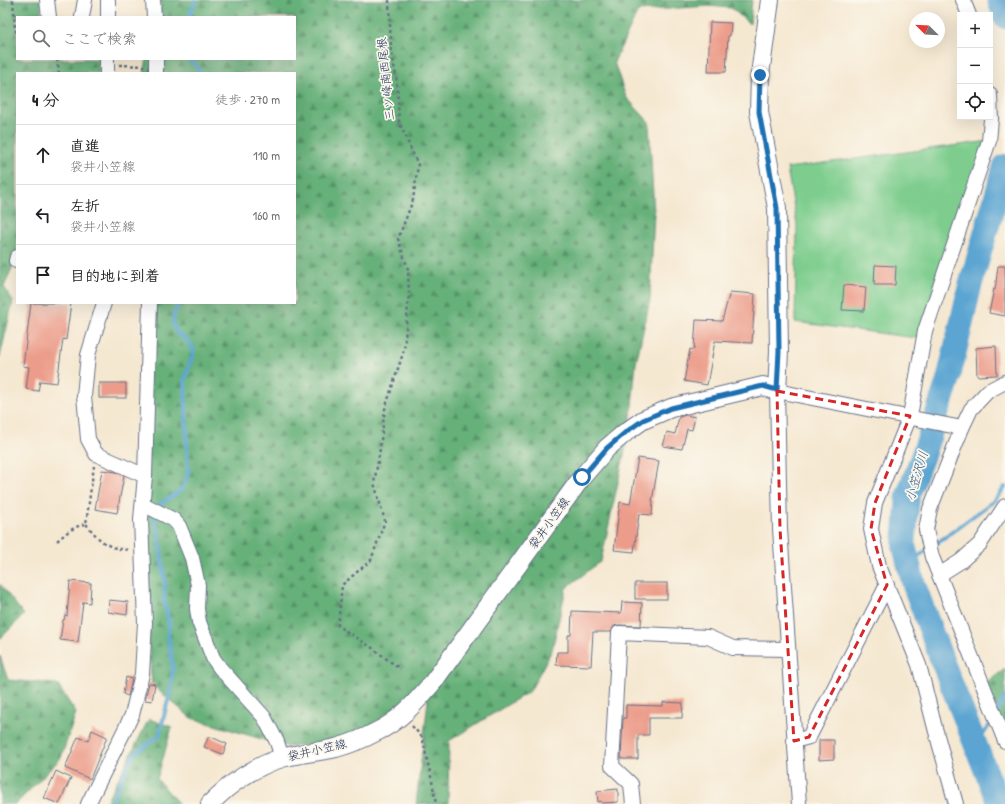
<!DOCTYPE html>
<html lang="ja">
<meta charset="utf-8">
<style>
:root{--surface:#fff;--page:#f6f6f6;--text:#202124;--muted:#757577;--line:#e0e0e0}
body{margin:0;font-family:"Patrick Hand","Klee One",sans-serif;background:var(--page);color:var(--text)}
.controls{position:absolute;right:12px;top:12px;display:grid;overflow:hidden;border-radius:0px;box-shadow:0 4px 16px #0002}
.controls button{width:36px;height:36px;display:grid;place-items:center;padding:0;border:0;border-bottom:1px solid var(--line);background:var(--surface);color:var(--text);font:20px sans-serif}
.compass{position:absolute;left:909px;top:12px;width:36px;height:36px;border-radius:50%;background:var(--surface);box-shadow:0 4px 16px #0002;rotate:294deg}
.stop{position:absolute;width:12px;height:12px;margin:-9px;border:3px solid #1f6fb2;border-radius:50%;background:#fff}
.stop.end{background:#1f6fb2;border-color:#fff;box-shadow:0 1px 4px #0008}
.list{margin:0;padding:0;list-style:none}
h2{display:flex;justify-content:space-between;align-items:center;height:52px;margin:0;padding:0 16px;font-size:17px}
h2 small{font-size:13px;font-weight:400;color:var(--muted)}
.list li{display:grid;grid-template-columns:26px 1fr auto;gap:12px;align-items:center;box-sizing:border-box;height:60px;padding:0 16px;border-top:1px solid var(--line)}
.list b{display:block;font-size:15px;white-space:nowrap}
.list p{margin:0;font-size:13px;white-space:nowrap;color:var(--muted)}
.list em{font-size:13px;font-style:normal;color:var(--muted)}
.icon{flex:none;width:22px;height:22px;fill:none;stroke:currentColor;stroke-width:2;stroke-linecap:round;stroke-linejoin:round}
.map{position:relative;flex:none;width:1005px;height:804px;overflow:hidden}
.search{position:absolute;background:var(--surface);box-shadow:0 4px 16px #0002;left:16px;top:16px;width:280px;height:44px;display:flex;align-items:center;gap:10px;box-sizing:border-box;padding:0 14px;border-radius:0px;color:var(--muted);font-size:15px}
.panel{position:absolute;background:var(--surface);box-shadow:0 4px 16px #0002;left:16px;top:72px;width:280px;height:232px;border-radius:0px}
.map>svg:first-child{display:block}
.green{fill:#7ecd8e;stroke:#4c7e76}
.forest{fill:url(#forest-firs);stroke:#40706c}
.lines{fill:none;stroke-linecap:round;stroke-linejoin:round}
.stream{stroke:#5ba5d2;stroke-width:4}
.river{stroke:#5ba5d2;stroke-width:24}
.building{fill:#ec9c8a}
.minor-casing{stroke:#677086;stroke-width:16}
.major-casing{stroke:#677086;stroke-width:20}
.path{stroke:#677086;stroke-width:2.5;stroke-dasharray:3 3;stroke-linecap:butt}
.minor{stroke:#fff;stroke-width:14}
.major{stroke:#fff;stroke-width:18}
.route{stroke:#1f6fb2;stroke-width:5}
.marked{fill:none;stroke:#d62828;stroke-width:3;stroke-dasharray:8 5;stroke-linejoin:round}
.labels{text-anchor:middle;stroke-width:3.5;stroke-linejoin:round;paint-order:stroke}
.street-label{font-size:12px;fill:#1b2f5e;stroke:#fbf7ec}
.water-label{font-size:13px;font-style:italic;fill:#315887;stroke:#fbf7ec}
</style>
<div class="map">
<svg width="1005" height="804" viewBox="0 0 1005 804">
<defs>
<pattern id="forest-firs" width="22" height="20" patternUnits="userSpaceOnUse"><rect width="22" height="20" fill="#66b079"/><path d="M5 1l3.5 6h-7zM16 11l3.5 6h-7z" fill="#539066"/></pattern>
</defs>
<rect width="100%" height="100%" fill="#fbf7ec"/>
<filter id="ink" filterUnits="userSpaceOnUse"><feTurbulence type="fractalNoise" baseFrequency=".025" numOctaves="2"/><feDisplacementMap in="SourceGraphic" scale="8" xChannelSelector="R" yChannelSelector="G"/><feConvolveMatrix kernelMatrix="1 2 1 2 8 2 1 2 1" color-interpolation-filters="sRGB"/></filter>
<filter id="wash" filterUnits="userSpaceOnUse"><feTurbulence type="fractalNoise" baseFrequency=".012" numOctaves="4" result="noise"/><feDisplacementMap in="SourceGraphic" scale="16" xChannelSelector="R" yChannelSelector="G"/><feGaussianBlur stdDeviation="0.9" result="paint"/><feColorMatrix in="noise" values="0 0 0 0 0 0 0 0 0 0 0 0 0 0 0 0 0 1.4 0 .05"/><feComposite in="paint" operator="in"/></filter>
<g filter="url(#wash)">
<rect width="100%" height="100%" fill="#f5e8d1"/>
<!-- green -->
<polygon class="green" points="989,141 924,339 795,322 797,225 787,168"/>
<!-- forest -->
<g class="forest">
<polygon points="0,0 40,0 42,17 17,17 17,59 99,59 99,73 17,73 17,256 4,287 13,301 0,357"/>
<polygon points="160,0 752,0 750,24 731,8 708,6 638,11 614,62 626,97 649,122 654,213 650,300 636,363 630,427 601,561 566,588 552,650 530,691 449,741 448,804 416,804 428,700 414,692 376,722 332,742 288,747 191,718 152,685 139,534 148,303 295,303 295,73 144,73 147,59 295,59 295,17 158,17 161,4"/>
<polygon points="0,584 24,615 0,639"/>
<polygon points="0,656 8,680 57,684 76,713 61,758 16,804 0,804"/>
<polygon points="1005,669 1005,737 983,685"/>
<polygon points="149,719 172,727 157,779 179,804 105,804"/>
</g>
<g class="lines">
<!-- stream -->
<g class="stream">
<polyline points="189,17 194,4 195,0"/>
<polyline points="188,59 198,67 200,73"/>
<polyline points="933,546 995,500 1005,487"/>
<polyline points="909,563 927,550"/>
<polyline points="997,711 1005,697"/>
<polyline points="976,746 993,719"/>
<polyline points="111,804 122,778 134,754 159,736 171,688 173,667 168,635 169,622 164,600 165,584 159,534 154,516 159,505 180,491 185,483 188,472 185,378 193,355 193,347 188,341 178,334 174,328 173,322 174,314 179,303"/>
</g>
<!-- river -->
<g class="river">
<polyline points="999,0 1005,17"/>
<polyline points="999,804 943,663 914,585 904,546 908,495 924,452 948,381 970,286 1005,166"/>
</g>
</g>
<g id="blocks">
<!-- building -->
<g class="building">
<polygon points="710,22 731,23 730,36 728,36 726,72 708,72"/>
<polygon points="875,265 896,266 895,285 874,285"/>
<polygon points="998,266 1005,266 1005,316 989,313 994,289 995,290"/>
<polygon points="844,285 866,287 864,311 842,310"/>
<polygon points="730,292 755,294 752,343 715,341 707,385 684,381 690,349 694,350 696,320 722,321"/>
<polygon points="31,303 71,303 66,340 63,339 57,383 40,381 38,391 26,389 29,367 23,366"/>
<polygon points="996,346 997,375 977,376 976,348"/>
<rect x="99" y="383" width="27" height="15"/>
<polygon points="686,415 695,417 692,430 687,429 682,449 663,446 667,432 675,434 679,417"/>
<polygon points="638,458 659,461 652,501 653,501 652,515 639,514 634,552 614,550 620,502 630,504"/>
<polygon points="102,470 116,472 124,476 117,513 95,509"/>
<polygon points="70,581 91,583 90,603 83,602 78,642 60,640 63,620 64,620 65,615 67,616"/>
<rect x="635" y="583" width="32" height="16"/>
<polygon points="109,600 128,602 127,615 108,612"/>
<polygon points="622,602 642,603 641,626 619,625 614,626 611,632 593,632 591,666 556,665 557,652 568,652 568,635 571,635 572,611 621,613"/>
<polygon points="126,677 132,679 128,696 123,694"/>
<polygon points="149,683 155,684 152,701 145,700"/>
<polygon points="663,702 683,703 682,718 649,718 649,735 638,735 638,759 621,759 623,718 626,718 626,705 663,706"/>
<polygon points="92,730 107,737 90,779 65,768 78,737 88,741"/>
<polygon points="209,736 227,744 223,754 204,747"/>
<polygon points="819,740 834,740 834,759 819,760"/>
<polygon points="56,771 71,778 59,804 44,798"/>
<polygon points="618,789 618,802 602,803 601,801 598,802 597,791"/>
</g>
</g>
</g>
<g filter="url(#ink)">
<use href="#blocks" fill-opacity="0" stroke="#677086" stroke-width="1"/>
<g class="lines">
<defs>
<g id="minor">
<polyline points="47,0 49,17"/>
<polyline points="108,0 108,17"/>
<polyline points="153,0 154,17"/>
<polyline points="963,0 969,15"/>
<polyline points="82,17 85,0"/>
<polyline points="156,59 156,73"/>
<polyline points="107,73 107,59"/>
<polyline points="16,261 17,257"/>
<polyline points="104,303 88,355 84,396 88,439 96,454 145,476"/>
<polyline points="1005,382 988,391 971,409 962,428 930,509 926,530 932,557 1005,741"/>
<polyline points="143,504 174,520 179,526 192,558 198,585 197,609 199,622 213,658 220,668 264,717 277,742 282,758"/>
<polyline points="939,575 961,561 980,544 1005,506"/>
<polyline points="794,741 809,737 887,585"/>
<polyline points="88,804 132,715 142,674 145,623 141,519 145,476 150,303"/>
<polyline points="633,804 631,784 612,766 619,633 708,637 733,648 788,649"/>
<polyline points="799,804 780,529 777,391 962,428"/>
<polyline points="956,804 935,728 919,665 879,566 871,529 875,503 910,416 925,331 989,141 991,119 990,95"/>
</g>
<path id="major" d="M210,804C229,784 255,766 282,758C299,753 318,752 336,748C350,744 363,739 376,732C400,721 416,702 433,682L582,477L607,448L626,432L643,420L671,408L763,386L777,391L779,351L777,208L759,112L760,75L770,0"/>
</defs>
<!-- minor casing -->
<use href="#minor" class="minor-casing"/>
<!-- major casing -->
<use href="#major" class="major-casing"/>
<!-- path -->
<g class="path">
<polyline points="13,0 15,28 17,33"/>
<polyline points="389,0 391,48 397,82 399,122 418,165 413,200 398,239 408,269 409,295 404,350 385,409 379,456 374,483 385,521 371,560 342,585 338,626 371,647 400,669"/>
<polyline points="57,59 59,73"/>
<polyline points="119,65 144,66"/>
<path d="M86,524C100,541 107,549 130,550"/>
<path d="M57,541C66,533 74,526 86,524L94,466"/>
<polyline points="412,726 422,737 432,781 436,804"/>
</g>
<!-- minor -->
<use href="#minor" class="minor"/>
<!-- major -->
<use href="#major" class="major"/>
</g>
</g>
<g class="lines" filter="url(#ink)">
<!-- route -->
<polyline class="route" points="582,477 607,448 626,432 643,420 671,408 763,386 777,390 779,351 777,208 759,112 760,75"/>
</g>
<!-- marked area -->
<path class="marked" d="M777,391L910,416L875,503L871,529L887,585L809,737L794,741L780,529Z"/>
<g class="labels">
<!-- street labels -->
<g class="street-label">
<text transform="translate(386 79) rotate(-96)" y="4">三ツ峰南西尾根</text>
<text transform="translate(549 523) rotate(-54)" y="4">袋井小笠線</text>
<text transform="translate(317 750) rotate(-13)" y="4">袋井小笠線</text>
</g>
<!-- water labels -->
<g class="water-label">
<text transform="translate(916 476) rotate(-74)" y="5">小笠沢川</text>
</g>
</g>
</svg>
<div class="controls">
<button>+</button>
<button>−</button>
<button><svg class="icon" aria-label="locate" viewBox="0 0 24 24"><circle cx="12" cy="12" r="6"/><path d="M12 2v4M12 18v4M2 12h4M18 12h4"/></svg></button>
</div>
<svg class="compass" viewBox="-18 -18 36 36"><path d="M0-13l5 13h-10z" fill="#e53935"/><path d="M0 13l5-13h-10z" fill="#757577"/></svg>
<div class="stop" style="left:582px;top:477px"></div>
<div class="stop end" style="left:760px;top:75px"></div>
<div class="search"><svg class="icon" aria-label="search" viewBox="0 0 24 24"><circle cx="10" cy="10" r="6"/><path d="M15 15l6 6"/></svg>ここで検索</div>
<section class="panel">
<h2>4 分<small>徒歩 · 270 m</small></h2>
<ul class="list">
<li><svg class="icon" aria-label="ahead" viewBox="0 0 24 24"><path d="M12 20V5M6 11l6-6 6 6"/></svg><div><b>直進</b><p>袋井小笠線</p></div><em>110 m</em></li>
<li><svg class="icon" aria-label="left" viewBox="0 0 24 24"><path d="M17 20v-9H6M10 6l-5 5 5 5"/></svg><div><b>左折</b><p>袋井小笠線</p></div><em>160 m</em></li>
<li><svg class="icon" aria-label="arrive" viewBox="0 0 24 24"><path d="M6 21V4h12l-3 4 3 4H6"/></svg><div><b>目的地に到着</b></div></li>
</ul>
</section>
</div>
